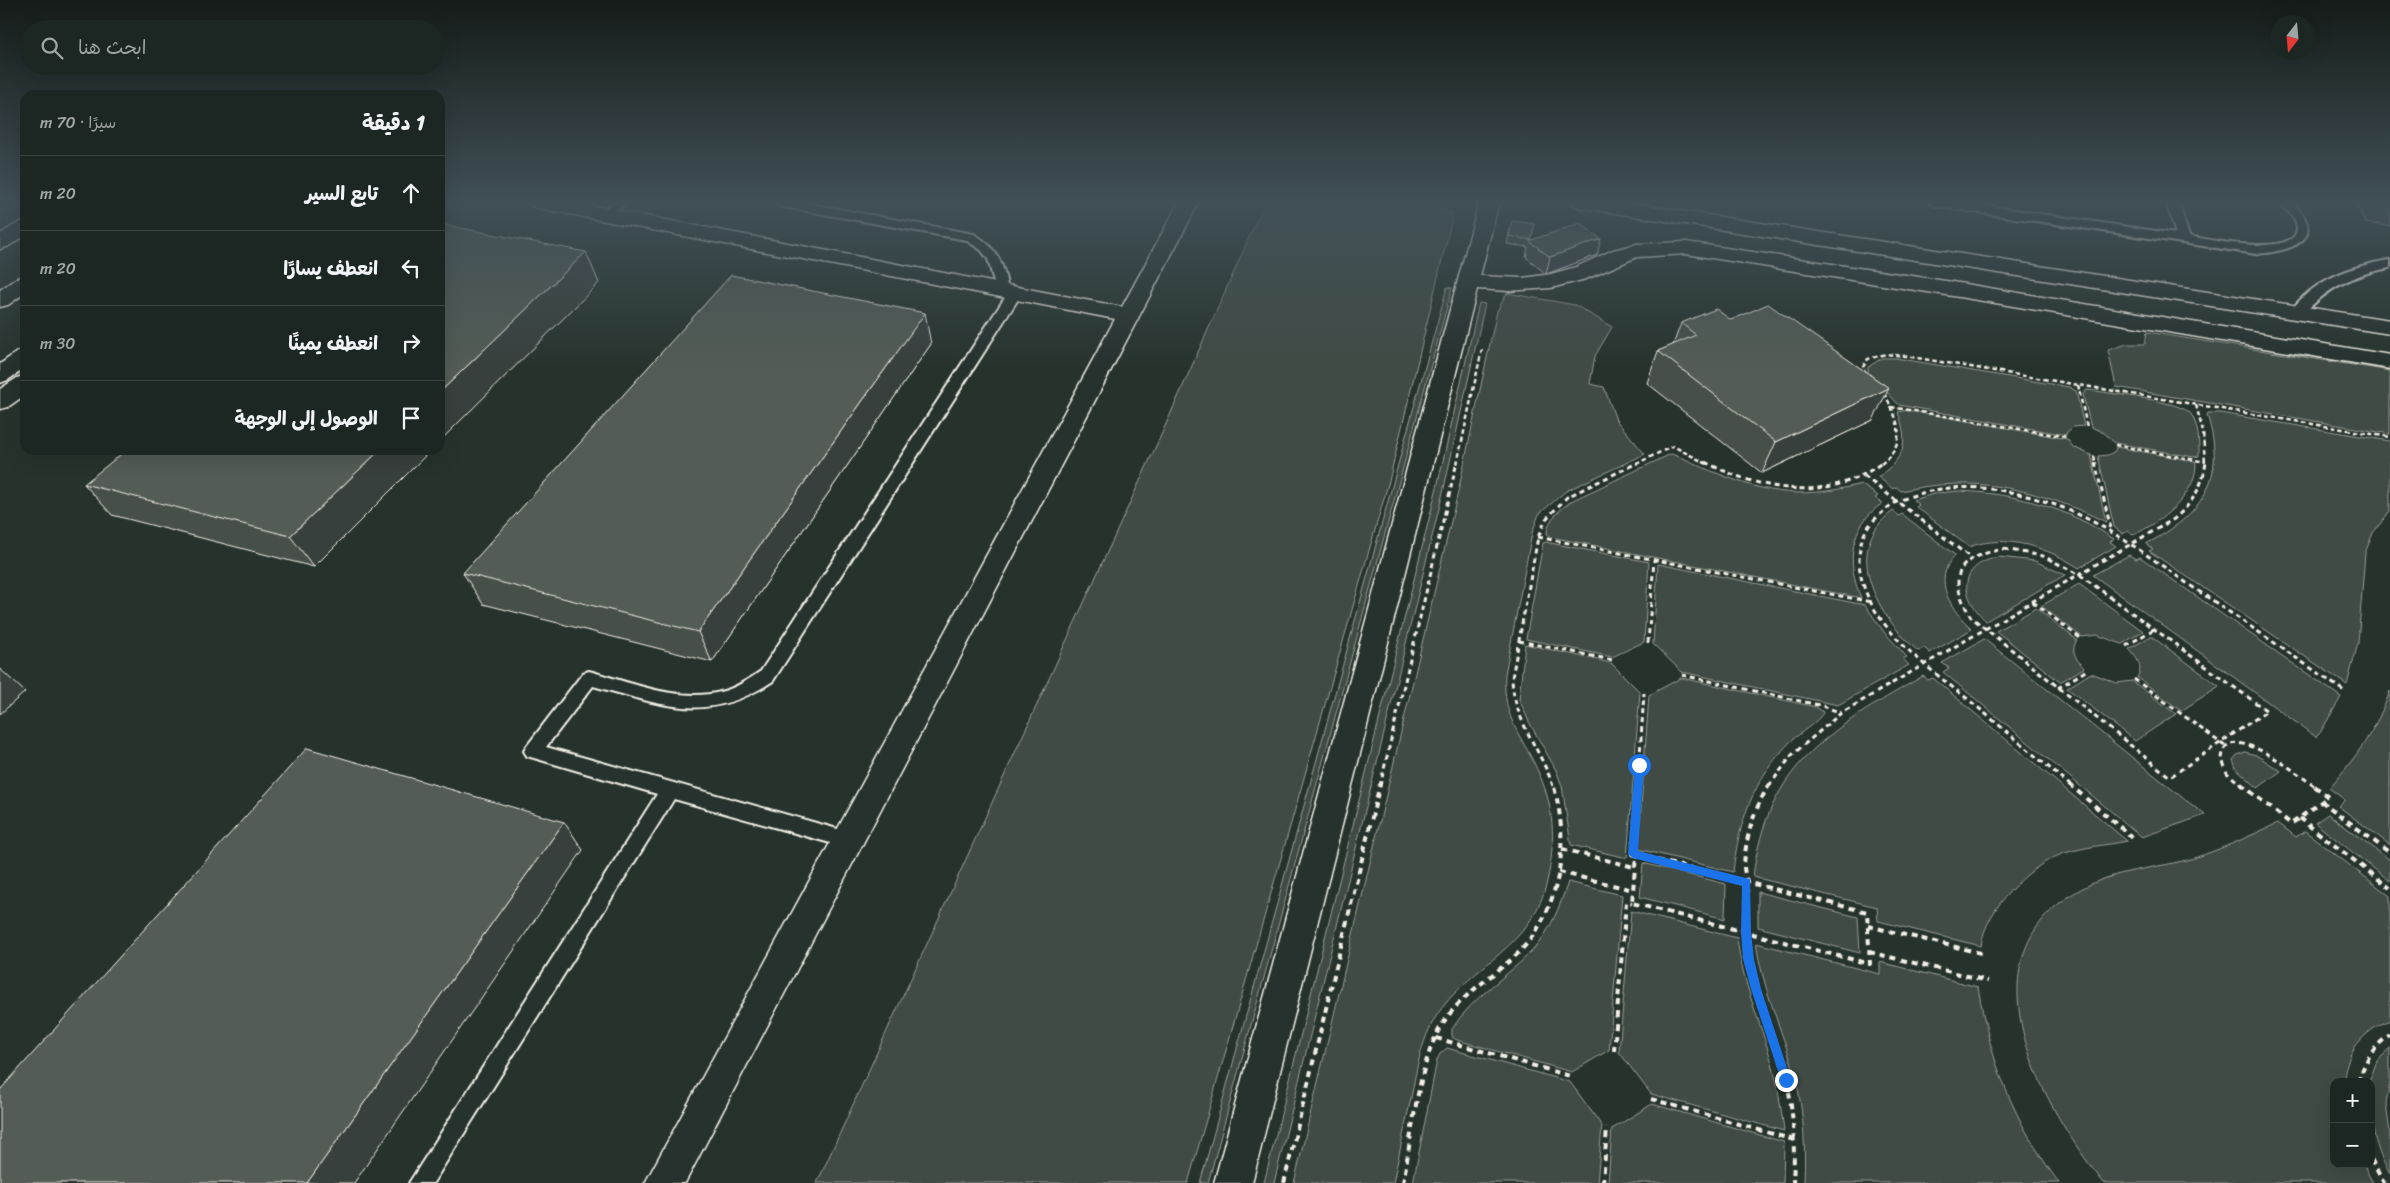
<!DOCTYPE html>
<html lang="ar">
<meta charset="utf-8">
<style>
:root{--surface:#1c2622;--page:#252e2a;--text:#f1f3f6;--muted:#a0a5a5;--line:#3a4340}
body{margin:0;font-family:Sriracha,"Playpen Sans Arabic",sans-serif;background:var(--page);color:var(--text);direction:rtl}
.controls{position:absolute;right:15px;bottom:15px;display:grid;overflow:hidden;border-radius:10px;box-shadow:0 5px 20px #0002}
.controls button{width:45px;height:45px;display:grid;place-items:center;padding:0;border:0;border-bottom:1px solid var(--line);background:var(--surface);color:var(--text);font:25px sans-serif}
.compass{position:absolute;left:2270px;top:15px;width:45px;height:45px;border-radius:50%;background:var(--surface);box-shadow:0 5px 20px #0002;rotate:196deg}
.stop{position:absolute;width:15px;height:15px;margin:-11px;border:4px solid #1a73e8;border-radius:50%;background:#fff}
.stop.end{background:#1a73e8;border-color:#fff;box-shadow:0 1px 5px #0008}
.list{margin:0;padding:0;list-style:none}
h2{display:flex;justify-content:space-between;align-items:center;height:65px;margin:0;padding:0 20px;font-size:21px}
h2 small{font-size:16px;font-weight:400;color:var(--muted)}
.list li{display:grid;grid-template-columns:32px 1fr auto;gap:15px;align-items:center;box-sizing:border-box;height:75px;padding:0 20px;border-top:1px solid var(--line)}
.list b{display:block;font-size:19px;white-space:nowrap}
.list em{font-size:16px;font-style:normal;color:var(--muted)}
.icon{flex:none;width:28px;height:28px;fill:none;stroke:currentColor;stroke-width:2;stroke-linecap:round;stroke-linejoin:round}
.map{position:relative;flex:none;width:2390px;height:1183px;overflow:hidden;direction:ltr}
.search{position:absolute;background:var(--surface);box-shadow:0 5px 20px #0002;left:20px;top:20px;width:425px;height:55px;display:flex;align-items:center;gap:12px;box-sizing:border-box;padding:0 18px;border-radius:28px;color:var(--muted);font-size:19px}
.panel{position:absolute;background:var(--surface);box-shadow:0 5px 20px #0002;left:20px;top:90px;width:425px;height:365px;border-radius:15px;direction:rtl}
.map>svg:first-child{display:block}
.green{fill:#414b45;stroke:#9a9e96}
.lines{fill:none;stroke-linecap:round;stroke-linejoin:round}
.service-casing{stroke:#f4f1e8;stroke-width:4}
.minor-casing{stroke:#f4f1e8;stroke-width:3}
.tertiary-casing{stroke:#f4f1e8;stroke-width:3}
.path-far2{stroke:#f4f1e8;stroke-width:2.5;stroke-dasharray:4.5 3;stroke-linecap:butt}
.path-far1{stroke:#f4f1e8;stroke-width:3;stroke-dasharray:5 4;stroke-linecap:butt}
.path{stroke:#f4f1e8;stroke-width:4;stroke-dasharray:6 5;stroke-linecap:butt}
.service{fill:#26332d;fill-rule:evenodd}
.minor{fill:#26332d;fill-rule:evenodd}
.tertiary{fill:#26332d;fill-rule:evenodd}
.wall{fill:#474f49;stroke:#f4f1e8}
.shaded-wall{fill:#39403c;stroke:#f4f1e8}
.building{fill:#525c55;stroke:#f4f1e8}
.route{fill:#1a73e8}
</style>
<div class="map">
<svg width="2390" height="1183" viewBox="0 0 2390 1183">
<rect width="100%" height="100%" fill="#26332d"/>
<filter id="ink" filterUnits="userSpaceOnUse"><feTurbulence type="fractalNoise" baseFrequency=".02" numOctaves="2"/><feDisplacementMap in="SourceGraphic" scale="10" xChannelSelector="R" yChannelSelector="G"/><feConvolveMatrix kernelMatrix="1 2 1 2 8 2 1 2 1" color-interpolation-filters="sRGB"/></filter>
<g filter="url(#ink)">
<!-- green -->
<g class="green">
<polygon points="1265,202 1428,202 1453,214 1389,481 1188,1183 817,1183 1162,433"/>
<polygon points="1447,287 1452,288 1208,1183 1200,1183"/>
<path d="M1507,293L1575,305L1612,327L1595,356L1590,384L1604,387L1616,420L1645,454L1566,491L1539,514L1532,533L1505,674C1502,721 1524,737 1540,776C1554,808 1555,839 1549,872C1536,950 1472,960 1435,1018C1421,1041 1416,1072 1411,1098C1405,1126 1399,1155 1393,1183H1294L1458,492L1497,311Z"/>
<polygon points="1479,303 1485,304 1444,488 1274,1183 1264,1183 1437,487"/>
<polygon points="2147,332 2390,371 2390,434 2116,387 2108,350 2127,344 2145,344"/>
<polygon points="1882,358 1895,358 2069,387 2076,391 2084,426 2073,427 2067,432 2066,435 1899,405 1868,372 1868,367"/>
<path d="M2088,390C2107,393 2182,401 2191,414C2199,426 2199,442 2199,456L2194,457L2115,443L2103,432L2091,427L2083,395L2085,391Z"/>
<path d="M1907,410L2067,439L2073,447L2091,455L2106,522C2037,489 1977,474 1901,491L1896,487L1893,489L1878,477C1905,457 1909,444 1898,412Z"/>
<path d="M2208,413H2220L2390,441V511L2373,533L2365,553L2358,643L2347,685L2149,551L2153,549L2146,544C2202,515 2228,479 2207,415Z"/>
<path d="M2116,447L2195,461L2196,464C2196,496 2160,523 2133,535L2128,531L2123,534L2114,527L2098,456L2108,455L2115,451Z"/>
<path d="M1671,454C1686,458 1700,467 1714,472C1770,495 1803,499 1861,484L1878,496L1875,498L1883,503C1849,525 1846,563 1861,598L1551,537L1547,534C1547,519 1562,508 1573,500Z"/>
<path d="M1959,491C2015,493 2068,508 2114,539L2110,542L2116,546L2079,568C2049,548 2005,533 1969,547L1916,507L1919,505L1913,500L1937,493Z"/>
<path d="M1893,511L1899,516L1902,514L1955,555C1931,580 1951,610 1972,629L1930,653L1924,648L1918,651C1879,618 1839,550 1893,511Z"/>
<polygon points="1545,542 1649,562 1644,642 1612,657 1526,639 1543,543"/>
<polygon points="2129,555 2136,559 2140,557 2341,697 2320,733 2316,737 2093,575"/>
<path d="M1999,557L2035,561L2065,575L1986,621C1959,595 1958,565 1999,557Z"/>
<polygon points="1658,564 1865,605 1884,632 1907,657 1903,659 1909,665 1838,705 1682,672 1653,644"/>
<polygon points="2079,584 2143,631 2122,644 2097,635 2082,637 2041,606"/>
<path d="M2036,608L2077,640C2070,651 2076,659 2084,668L2060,682L1996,631Z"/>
<path d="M2151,636L2219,686L2181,711L2137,677C2144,667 2137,658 2129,649Z"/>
<polygon points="1984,639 2183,798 2205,815 2142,837 1943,672 1949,668 1942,663"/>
<polygon points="1525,644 1611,663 1640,692 1627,858 1571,845 1562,786 1556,770 1529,722 1519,699"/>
<polygon points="2091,673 2117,683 2132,681 2176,714 2135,741 2067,688"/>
<path d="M1923,676L1928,680L1933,678L2127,841C2106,845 2083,847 2062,854C2028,866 1985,910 1981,946L1878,921L1877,907L1753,877C1767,763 1832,729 1923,676Z"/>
<path d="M1681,678L1816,707L1823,712C1821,720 1798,734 1790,742C1753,780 1739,821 1733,872L1638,849L1649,695Z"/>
<path d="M2390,691V845L2338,806L2345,800L2329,788C2355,759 2377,729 2390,691Z"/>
<polygon points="2245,752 2256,755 2281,771 2258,788 2236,768 2233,760 2237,755"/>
<polygon points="2328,814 2390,860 2390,881 2315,823"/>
<path d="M2278,823L2296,837L2305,831L2390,896V1020C2363,1031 2345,1052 2344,1082H2334V1164H2363L2373,1183H2104C2037,1101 1956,947 2091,884C2123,869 2160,868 2194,858C2222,849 2250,836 2278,823Z"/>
<polygon points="1643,863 1726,884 1725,919 1640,897"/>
<path d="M1568,882L1622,895L1609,1050L1572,1072L1457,1040L1452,1037V1029C1473,996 1506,978 1532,951C1550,932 1560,906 1568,882Z"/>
<polygon points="1758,892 1858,917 1860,953 1758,927"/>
<path d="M1631,911L1737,938C1742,982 1760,1021 1772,1063C1778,1086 1781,1108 1784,1131L1651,1094L1619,1052Z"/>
<path d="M1756,943L1880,974V962L1978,987C1991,1064 2013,1119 2059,1183H1804C1806,1142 1803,1100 1791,1061C1778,1021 1762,984 1756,943Z"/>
<polygon points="1447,1048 1570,1082 1602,1126 1597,1183 1413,1183 1437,1060 1440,1054"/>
<path d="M2390,1049V1084L2386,1102L2390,1134V1174C2371,1143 2371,1117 2371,1082H2369L2377,1061Z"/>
<polygon points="1652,1104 1784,1142 1783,1183 1608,1183 1612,1129"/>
</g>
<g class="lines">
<defs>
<g id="service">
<polygon points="613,202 626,202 610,218 602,218 600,215"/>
<path d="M773,202H800L974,234C998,248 1004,265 1008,291L1007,294H997L988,259L981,250L966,240L779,206Z"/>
<path d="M1929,202H1961L2176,234L2166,202H2178L2189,236C2205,239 2307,261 2296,223C2294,215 2284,209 2279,202H2292C2330,240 2291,251 2256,254L1935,206Z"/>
<path d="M2390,260V268C2353,274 2328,288 2302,315H2292L2290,312C2314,279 2352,266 2390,260Z"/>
<path d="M1015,289L1022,293L773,681C706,725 664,705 593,686L546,747L848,832L855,834L857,840L855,846L848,848L674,799L433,1183H409L657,794L527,756L524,751L527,746L583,673L589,671C630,682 681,704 724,691C738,687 749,679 761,671L1008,293Z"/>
</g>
<g id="minor">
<polygon points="528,202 572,202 1122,307 1179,202 1199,202 685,1183 645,1183 1115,319 538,208 531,206"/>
<polygon points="1479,202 1499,202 1480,276 1523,278 1551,274 1576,267 1613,250 1637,244 1686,242 1959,283 2390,355 2390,369 1959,297 1686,254 1637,257 1586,279 1551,288 1509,291 1477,289 1252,1183 1214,1183"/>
<polygon points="1572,202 1624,202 2390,320 2390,334 1582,208 1575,206"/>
<polygon points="25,350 25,368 8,380 0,383 0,364 17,352"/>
<polygon points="25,375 25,395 8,407 0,409 0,389 17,378"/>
</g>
<g id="tertiary">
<polygon points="25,221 25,236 7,247 0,249 0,234 18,223"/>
<polygon points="25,276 25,293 8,305 0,307 0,290 17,278"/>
</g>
</defs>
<!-- service casing -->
<use href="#service" class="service-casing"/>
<!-- minor casing -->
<use href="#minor" class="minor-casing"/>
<!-- tertiary casing -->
<use href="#tertiary" class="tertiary-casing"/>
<!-- path-far2 -->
<g class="path-far2">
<polyline points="1866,374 1863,367 1868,359 1886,354 1905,356 2390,437"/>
<polyline points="2078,385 2087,427"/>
<polyline points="2196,405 2203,432 2205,464"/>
<polyline points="1891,407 2067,437"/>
<polyline points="2115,445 2206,462"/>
<polyline points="2094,456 2096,464"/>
<polyline points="1457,464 1482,349"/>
<polyline points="1636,464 1673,446 1707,464"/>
<path d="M1881,464C1909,442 1898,419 1884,393"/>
</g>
<!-- path-far1 -->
<g class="path-far1">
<path d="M1705,462C1762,491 1828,504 1883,462"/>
<polyline points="2095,462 2110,525 2108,530"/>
<polyline points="1864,476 1971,558"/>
<polyline points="1538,537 1871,602"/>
<path d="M2004,549L2043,556L2080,575L2267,711L2170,777L1971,617C1946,575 1957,557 2004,549Z"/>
<polyline points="2033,602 2080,638"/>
<polyline points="1519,641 1612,660"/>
<polyline points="1648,643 1654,560"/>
<polyline points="2126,646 2154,629"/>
<polyline points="1682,675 1823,706 1841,713"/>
<polyline points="2134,679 2226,747"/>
<polyline points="2058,688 2087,670"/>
<polyline points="1380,786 1457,462"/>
<path d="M1553,786C1540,748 1513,719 1512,678L1538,537L1546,519L1567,497L1639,462"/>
<polyline points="1638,786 1644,693"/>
<path d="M1769,786L1792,755L1841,713L2174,519C2192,504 2203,486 2206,462"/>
<path d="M2071,786C2041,761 2011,735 1981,710C1936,672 1862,627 1859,561C1859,545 1863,531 1874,520C1882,513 1889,505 1899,501C1952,478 2007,487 2061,507C2107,525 2147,555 2188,584C2240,619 2292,655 2344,691"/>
<path d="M2243,786L2227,773L2222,759C2225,715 2301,776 2314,786"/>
</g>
<!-- path -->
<g class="path">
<path d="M1770,784C1754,808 1745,839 1744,867C1744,873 1747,879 1747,886C1746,919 1745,951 1754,984C1763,1015 1778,1045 1786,1077C1794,1112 1795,1147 1793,1183"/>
<polyline points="2069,784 2134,839"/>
<polyline points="2241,784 2291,824 2328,797 2312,784"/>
<polyline points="2321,801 2390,853"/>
<polyline points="2299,818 2390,888"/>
<polyline points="1562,849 1634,867"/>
<polygon points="1636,855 1867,912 1870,964 1632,903"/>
<polyline points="1636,855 1633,854 1638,784"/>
<polyline points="1559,872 1633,890"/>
<polyline points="1868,926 1985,954"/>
<polyline points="1869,952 1988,981"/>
<polyline points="1436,1038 1570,1076"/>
<polyline points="1614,1051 1626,902 1632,903"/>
<path d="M2358,1082C2365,1062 2372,1047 2390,1035"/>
<polyline points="1651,1099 1794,1140"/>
<polyline points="2371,1160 2384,1183"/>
<polyline points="1284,1183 1380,784"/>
<path d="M1403,1183C1412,1136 1417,1069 1440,1028C1458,997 1488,980 1514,957C1561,914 1571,843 1553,784"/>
<polyline points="1603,1183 1607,1128"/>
</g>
<!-- service -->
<use href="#service" class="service"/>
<!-- minor -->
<use href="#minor" class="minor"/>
<!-- tertiary -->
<use href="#tertiary" class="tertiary"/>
</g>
<!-- wall -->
<g class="wall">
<polygon points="2355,202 2390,202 2390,226 2365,223"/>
<polygon points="1512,221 1531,240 1597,255 1546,274 1526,257 1528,247 1507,244"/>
<polygon points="1731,320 1873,420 1762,473 1647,383 1658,351 1673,345 1681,323"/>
<polygon points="931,344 712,662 483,604 463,573"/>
<polygon points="431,450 314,567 112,515 84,484"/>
</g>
<!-- shaded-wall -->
<g class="shaded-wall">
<polygon points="1601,239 1597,255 1546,274 1550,257"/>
<polygon points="586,252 599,283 440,441 440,392"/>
<polygon points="925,313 931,344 712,662 698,632"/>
<polygon points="1889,388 1873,420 1762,473 1776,442"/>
<polygon points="380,450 431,450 314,567 290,536"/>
<polygon points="0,669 25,692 0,714"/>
<polygon points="564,822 583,850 354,1183 307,1183"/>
</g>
<!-- building -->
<g class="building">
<polygon points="1512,221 1535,224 1531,240 1509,236"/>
<polygon points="1580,223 1601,239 1550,257 1529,241"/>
<polygon points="440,224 586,252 440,392"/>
<polygon points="731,275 925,313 698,632 463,573"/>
<polygon points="1768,304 1889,388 1776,442 1658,351 1696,335 1681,323 1716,309 1731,320"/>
<polygon points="126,450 380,450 290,536 84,484"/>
<polygon points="307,748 564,822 307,1183 0,1183 0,1090"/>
</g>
</g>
<!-- sky -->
<linearGradient id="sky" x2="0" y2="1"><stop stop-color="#151c19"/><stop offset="0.55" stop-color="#415057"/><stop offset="1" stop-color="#415057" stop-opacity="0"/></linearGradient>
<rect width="2390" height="368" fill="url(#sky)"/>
<!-- route -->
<polygon class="route" points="1639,761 1644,765 1638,851 1750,879 1751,932 1754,959 1761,989 1791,1080 1790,1083 1782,1083 1751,989 1743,959 1741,932 1742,886 1633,858 1628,854 1635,765"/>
</svg>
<div class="controls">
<button>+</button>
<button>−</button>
</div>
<svg class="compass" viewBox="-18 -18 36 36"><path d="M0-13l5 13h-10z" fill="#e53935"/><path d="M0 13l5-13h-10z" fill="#a0a5a5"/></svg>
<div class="stop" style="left:1639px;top:765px"></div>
<div class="stop end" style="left:1786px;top:1080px"></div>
<div class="search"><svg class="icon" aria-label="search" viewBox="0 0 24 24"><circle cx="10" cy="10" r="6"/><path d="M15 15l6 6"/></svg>ابحث هنا</div>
<section class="panel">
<h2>1 دقيقة<small>سيرًا · 70 m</small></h2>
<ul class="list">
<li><svg class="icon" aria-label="ahead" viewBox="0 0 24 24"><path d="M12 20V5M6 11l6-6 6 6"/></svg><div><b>تابع السير</b></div><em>20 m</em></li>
<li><svg class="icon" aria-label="left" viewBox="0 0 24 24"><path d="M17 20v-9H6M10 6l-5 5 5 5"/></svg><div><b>انعطف يسارًا</b></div><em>20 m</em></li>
<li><svg class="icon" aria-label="right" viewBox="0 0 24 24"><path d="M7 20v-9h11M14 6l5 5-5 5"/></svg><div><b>انعطف يمينًا</b></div><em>30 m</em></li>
<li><svg class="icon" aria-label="arrive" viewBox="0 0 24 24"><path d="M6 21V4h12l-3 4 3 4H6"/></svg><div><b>الوصول إلى الوجهة</b></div></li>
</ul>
</section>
</div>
